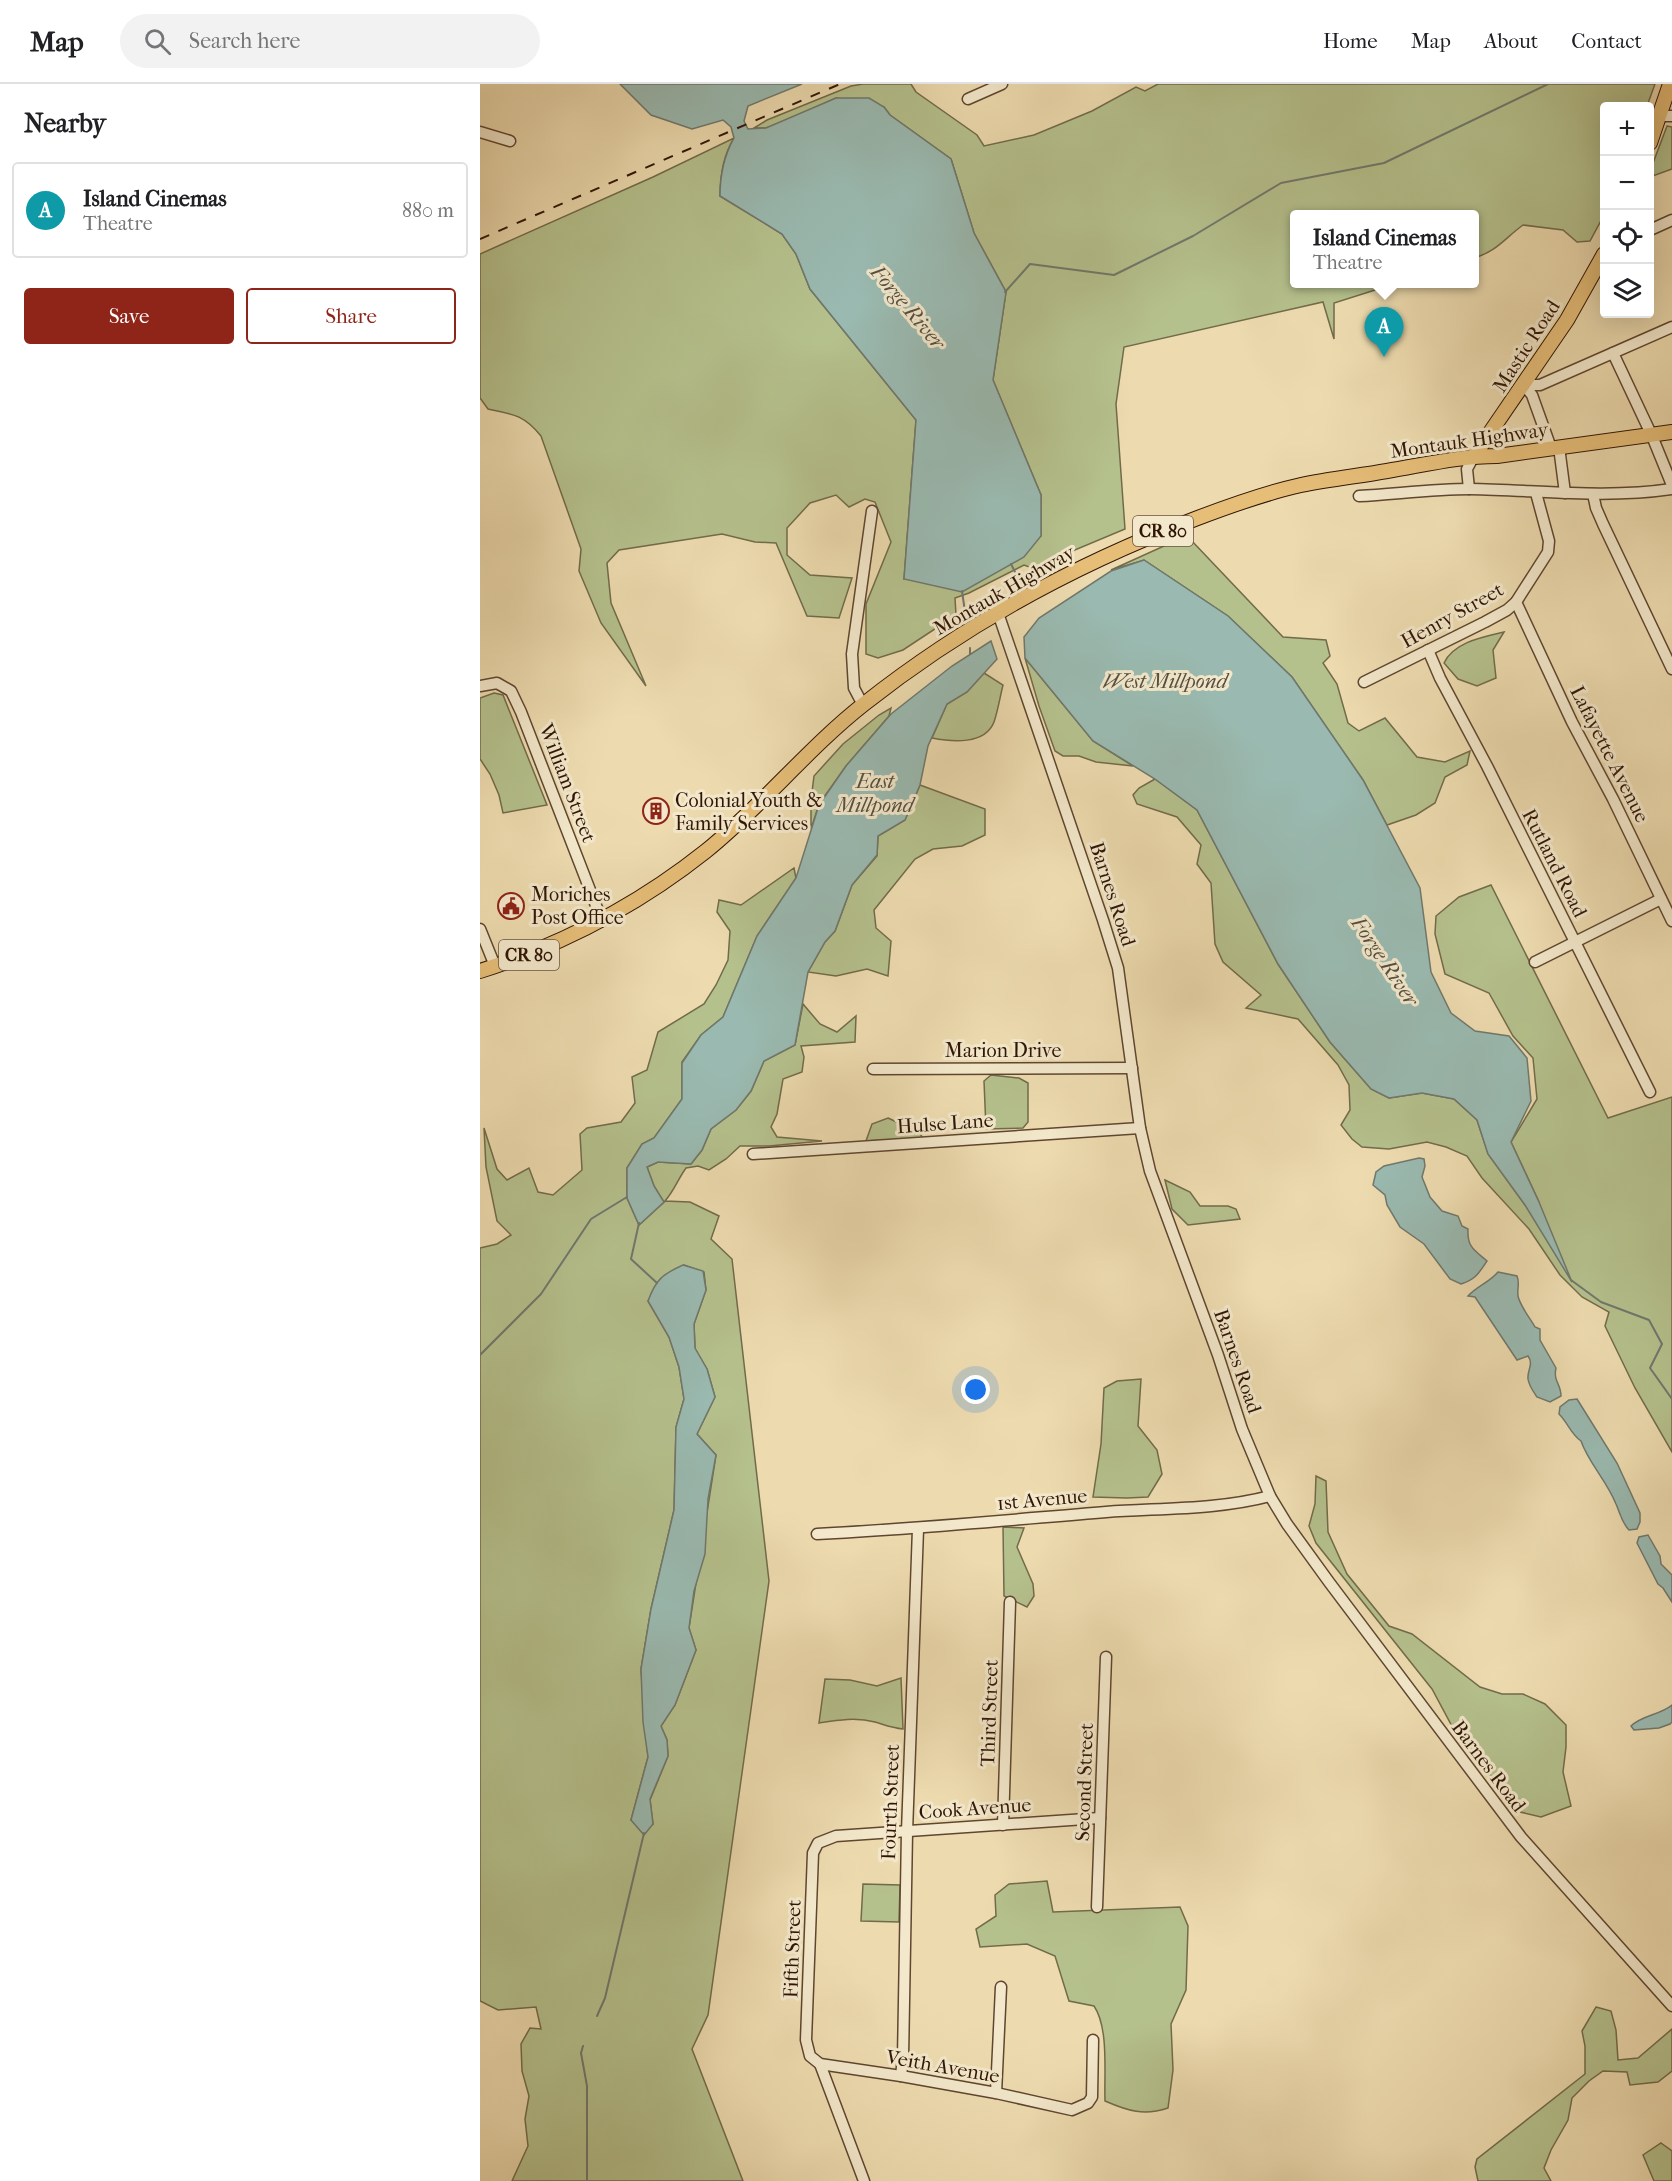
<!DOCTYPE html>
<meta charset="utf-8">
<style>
:root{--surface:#fff;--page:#f2f2f2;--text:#202124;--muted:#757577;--line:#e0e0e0;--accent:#8f2418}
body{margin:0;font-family:"IM FELL French Canon",serif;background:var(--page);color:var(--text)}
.controls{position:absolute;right:18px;top:18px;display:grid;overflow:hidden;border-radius:6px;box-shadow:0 6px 24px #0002}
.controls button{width:54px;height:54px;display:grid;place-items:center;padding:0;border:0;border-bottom:2px solid var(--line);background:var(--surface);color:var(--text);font:30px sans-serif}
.you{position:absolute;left:496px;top:1306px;width:21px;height:21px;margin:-15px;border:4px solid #fff;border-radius:50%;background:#1a73e8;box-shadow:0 0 0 9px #1a73e833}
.badge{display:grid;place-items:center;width:39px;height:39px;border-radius:50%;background:var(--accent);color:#fff;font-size:20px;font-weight:700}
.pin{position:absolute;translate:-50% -50px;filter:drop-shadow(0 2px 3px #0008)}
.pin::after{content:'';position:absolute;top:32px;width:21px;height:18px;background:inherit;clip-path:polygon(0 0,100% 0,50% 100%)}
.popup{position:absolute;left:810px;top:126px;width:189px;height:78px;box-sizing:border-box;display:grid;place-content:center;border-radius:6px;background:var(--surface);filter:drop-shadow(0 2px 4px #0005);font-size:20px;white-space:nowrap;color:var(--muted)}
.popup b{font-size:22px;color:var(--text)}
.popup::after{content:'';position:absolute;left:50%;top:100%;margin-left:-12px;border:12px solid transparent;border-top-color:var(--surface)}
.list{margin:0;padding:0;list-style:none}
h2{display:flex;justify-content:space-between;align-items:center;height:78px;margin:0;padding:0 24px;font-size:26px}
h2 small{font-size:20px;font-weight:400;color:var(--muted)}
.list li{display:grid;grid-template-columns:39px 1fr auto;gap:18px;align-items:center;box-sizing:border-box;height:96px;margin:0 12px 12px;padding:0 12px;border:2px solid var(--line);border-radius:6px}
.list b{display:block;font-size:22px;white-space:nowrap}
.list p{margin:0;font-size:20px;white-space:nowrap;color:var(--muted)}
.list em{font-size:20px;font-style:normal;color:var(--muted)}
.actions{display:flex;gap:12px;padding:18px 24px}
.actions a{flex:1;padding:14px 0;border:2px solid var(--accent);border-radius:6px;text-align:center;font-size:21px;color:var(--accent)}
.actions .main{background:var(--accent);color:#fff}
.icon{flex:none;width:33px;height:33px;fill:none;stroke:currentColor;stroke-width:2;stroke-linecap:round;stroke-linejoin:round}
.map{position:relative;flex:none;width:1192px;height:2097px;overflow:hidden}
header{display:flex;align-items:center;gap:36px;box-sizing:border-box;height:84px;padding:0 30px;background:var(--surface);border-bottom:2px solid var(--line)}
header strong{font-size:28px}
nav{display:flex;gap:33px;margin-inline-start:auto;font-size:21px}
.search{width:420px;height:54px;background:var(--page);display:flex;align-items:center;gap:15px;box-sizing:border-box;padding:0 21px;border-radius:33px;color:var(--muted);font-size:22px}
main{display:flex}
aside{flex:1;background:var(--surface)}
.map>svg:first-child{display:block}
.green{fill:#b5c18d;stroke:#726b4a;stroke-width:1.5;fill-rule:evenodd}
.water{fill:#9abab1;stroke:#70786d;stroke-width:1.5}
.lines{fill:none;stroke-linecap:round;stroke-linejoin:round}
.stream{stroke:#70786d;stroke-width:2}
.minor-casing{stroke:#5f4630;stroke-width:13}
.major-casing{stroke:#301506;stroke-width:16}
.minor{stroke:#f3e8cb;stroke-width:10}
.major{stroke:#e6be78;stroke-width:14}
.rail{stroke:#301506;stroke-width:2;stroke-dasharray:10 10;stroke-linecap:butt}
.labels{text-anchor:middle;stroke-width:6;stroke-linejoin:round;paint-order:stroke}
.shield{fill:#f3e8cb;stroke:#6a5441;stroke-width:1.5}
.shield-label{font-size:18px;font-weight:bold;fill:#301506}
.street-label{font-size:20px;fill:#301506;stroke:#f3e8cb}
.poi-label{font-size:20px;fill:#301506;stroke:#f3e8cb;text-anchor:start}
.water-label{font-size:21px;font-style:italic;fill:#554f42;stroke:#f3e8cb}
</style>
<header>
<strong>Map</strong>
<div class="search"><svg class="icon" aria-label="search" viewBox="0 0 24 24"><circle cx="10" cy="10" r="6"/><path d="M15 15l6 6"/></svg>Search here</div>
<nav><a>Home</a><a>Map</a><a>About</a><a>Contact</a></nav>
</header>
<main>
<aside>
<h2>Nearby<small></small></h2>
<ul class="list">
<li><span class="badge" style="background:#0f9aa8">A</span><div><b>Island Cinemas</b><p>Theatre</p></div><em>880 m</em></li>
</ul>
<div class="actions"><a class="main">Save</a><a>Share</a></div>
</aside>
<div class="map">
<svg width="1192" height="2097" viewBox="0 0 1192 2097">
<rect width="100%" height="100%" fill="#eddbaf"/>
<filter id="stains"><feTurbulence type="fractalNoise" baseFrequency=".00333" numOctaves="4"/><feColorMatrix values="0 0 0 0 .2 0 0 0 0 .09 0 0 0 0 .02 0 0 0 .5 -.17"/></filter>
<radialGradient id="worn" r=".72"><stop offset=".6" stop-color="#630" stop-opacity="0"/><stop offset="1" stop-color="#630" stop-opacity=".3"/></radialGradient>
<!-- green -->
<g class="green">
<path d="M383,0H431L436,8L497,51L504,62L554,51L612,27L656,3L665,7L678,0H1175L1167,22H1124V131L1110,157L1097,158L1083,146L1043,141C1024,155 1017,167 994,174V130H814V200H914L854,219V255L843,218L644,263L636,320L645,445L552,484L544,481L489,509L475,514L476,531L423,566L398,574L386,570V520L411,458L395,418L385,415L369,423L356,411L330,419L307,444V471L330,491L372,494L359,534L327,532L296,459L275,458L242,450L139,466L127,479L131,519L166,602L121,539L99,487L101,465L61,352C44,331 33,330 8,325L0,314V170L173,93L254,54C243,72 240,91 240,112L302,150L316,170L330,205L436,336L424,495L561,452V411L513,296L526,208L494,149L471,75L410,31L404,23L356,14L304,38L286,44H274L287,36L371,2Z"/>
<polygon points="1187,42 1192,43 1192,85 1170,93 1170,87"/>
<polygon points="710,455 803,553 846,556 850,572 843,579 857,600 868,639 879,647 905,634 937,673 965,678 990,667 987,681 965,693 955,719 936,731 907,741 883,696 812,593 748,532 664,476 631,486 695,457"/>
<path d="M1024,548L1013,566L1016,594L997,602L978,595L964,579C974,558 1003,553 1024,548Z"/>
<polygon points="545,574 613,657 653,682 616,678 599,672 583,672 575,667 559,622"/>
<path d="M504,589L523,601C520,613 518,626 514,638C505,661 472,658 452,654L467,620L487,608Z"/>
<polygon points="14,609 23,611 67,721 23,729 19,711 10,690 0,675 0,614"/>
<polygon points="411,624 409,632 366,682 339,720 331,745 331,716 334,692 363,660 399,631"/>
<polygon points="675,695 717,726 798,880 850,958 891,1005 909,1014 942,1009 974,1015 997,1036 1008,1070 1045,1121 1059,1118 1031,1058 1057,1015 1053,974 1033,952 1009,909 965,890 955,850 956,832 979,813 1011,801 1128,1034 1192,1013 1192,1368 1155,1304 1125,1242 1129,1228 1102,1213 1080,1191 1049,1145 1002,1094 987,1072 966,1063 947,1058 909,1065 882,1063 872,1055 861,1041 870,1026 869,1001 858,981 818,935 766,924 781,911 743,878 735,860 731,799 717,780 721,761 697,733 657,720 653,711 659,704"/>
<polygon points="440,701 505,725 505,751 482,762 453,765 435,775 394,826 396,844 411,857 408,892 387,885 356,892 328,888 345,858 355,847 372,801 397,772 398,752 425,736"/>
<path d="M314,784L316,794L277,852L243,933L221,951L202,978V1015L174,1054L162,1060L147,1084V1114L159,1141L184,1118L174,1102L167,1083L178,1078L211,1080L222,1066L231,1045L256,1026L271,1007L284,977L315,961L323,920L340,940L357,948L376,932L375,958L321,962L324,973L322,988L303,995L297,1030L291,1043L297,1053L342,1057L289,1062H260L246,1075L229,1086L218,1082L206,1084C198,1095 194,1107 185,1117L210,1118L239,1132L231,1155L252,1175L289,1497L228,1931L212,1965L263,2097H32L48,2062L45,2035L49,2012L42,1987L41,1960L50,1944L61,1945L56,1923L18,1926L0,1917V1164L17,1160L31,1151L17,1137L6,1083L4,1044L17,1085L27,1096L49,1084L58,1108L73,1111L102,1086L100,1050L107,1044L141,1038L155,1019L152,993L167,986L178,948L224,920L236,901L248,876L250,847L237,828L239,816L261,821ZM204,1181L224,1188L226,1206L214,1240L215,1265L227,1285L235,1313L217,1350L236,1371L209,1544L216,1566L195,1621L181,1642L187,1656L188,1672L170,1716L173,1740L151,1736L168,1673L161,1585L171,1525L194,1426L196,1343L204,1315L199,1283L189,1253L168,1217Z"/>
<polygon points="511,991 539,994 548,999 548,1038 543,1044 506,1045 504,997"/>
<polygon points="408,1034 425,1042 436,1044 443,1054 386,1057 392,1040"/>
<polygon points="685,1096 710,1108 720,1122 748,1122 756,1125 760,1135 708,1141 692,1125"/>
<polygon points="661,1295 658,1342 677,1366 682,1390 668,1413 647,1414 613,1413 621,1360 624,1304 637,1297"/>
<polygon points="836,1392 846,1397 848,1448 867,1490 909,1542 932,1550 1000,1603 1022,1610 1043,1610 1065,1620 1086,1641 1086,1663 1083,1688 1091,1722 1061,1733 1032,1726 1004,1681 981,1659 952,1605 836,1459 829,1442 835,1420"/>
<polygon points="523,1443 544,1444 537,1463 553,1500 554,1512 547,1523 524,1512"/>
<path d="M421,1594L423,1645C412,1644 405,1641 395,1638C376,1633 358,1636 339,1639L345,1595L370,1596L397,1602Z"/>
<path d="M567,1797L573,1828L700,1823L708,1842L706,1906L691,1940L693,1986L688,2024C664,2032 648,2027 625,2017C624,1990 629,1944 614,1922L589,1917L575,1872L547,1860L500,1863L496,1845L516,1832L515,1811L529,1800Z"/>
<polygon points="383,1800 420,1801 419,1838 381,1837"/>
<polygon points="1116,1923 1131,1927 1136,1946 1138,1976 1158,1974 1192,1945 1192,1987 1178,1998 1150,2001 1147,1988 1123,1987 1109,1997 1092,2014 1088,2036 1071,2066 1064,2084 1071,2097 998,2097 995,2083 997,2075 1105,1990 1105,1962 1102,1947"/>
<polygon points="1181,2059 1192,2067 1192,2097 1174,2097 1163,2071"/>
</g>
<!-- water -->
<g class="water">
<path d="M140,0H322L268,22L264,37L268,45L286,44L356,14H389L404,23L410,31L471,75L494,149L526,208L513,296L561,411V452L544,473L482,508L424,495L436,336L330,205L316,170L302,150L240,112C240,91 244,72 254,54L251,43L243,36L212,45L171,31Z"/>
<polygon points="664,476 748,532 812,593 883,696 940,804 951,888 971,929 995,947 1029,952 1047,974 1051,1017 1031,1058 1059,1118 1092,1198 1045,1121 1008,1070 997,1036 974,1015 942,1009 909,1014 891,1005 850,958 798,880 717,726 675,695 613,657 545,574 544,553 559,534 631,487"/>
<polygon points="511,557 517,575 487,608 467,620 448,662 440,701 425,736 398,752 397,771 372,801 355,847 345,858 328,888 315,961 284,977 271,1007 256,1026 231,1045 222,1066 211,1080 178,1078 167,1083 174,1102 184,1118 159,1141 147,1114 147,1084 162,1060 174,1054 202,1015 202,979 221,951 243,933 277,852 316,794 339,721 366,682 411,630 472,582"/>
<path d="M939,1074L944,1075L945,1082L942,1093L950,1113L962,1127L978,1132L982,1142L988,1145C987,1163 994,1166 1007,1177C999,1189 996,1195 981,1200L970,1195L944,1160L920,1143L907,1121L905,1111L893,1101L896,1088L904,1082Z"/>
<path d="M203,1181L223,1187L226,1206L214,1240L215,1264L227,1285L235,1313L217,1350L236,1371L228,1415L225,1470L214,1507L209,1544L216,1566L195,1621L181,1642L187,1656L188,1672L170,1715L173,1740L164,1751L151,1736L168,1673L163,1638L161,1585L171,1525L194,1426L196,1343L204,1315L199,1283L189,1253L168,1217C176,1195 183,1190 203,1181Z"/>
<path d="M1018,1188L1037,1192C1040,1199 1037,1204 1038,1212C1040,1222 1050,1234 1055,1243L1060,1245V1256L1076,1284C1073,1297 1081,1300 1081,1312L1070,1318L1057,1313C1053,1307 1049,1302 1048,1295C1047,1286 1054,1280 1048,1272L1037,1276L995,1213L988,1212C997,1202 1010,1198 1018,1188Z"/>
<path d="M1097,1315L1137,1379L1160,1429V1438L1157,1445L1149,1446C1142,1439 1140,1429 1136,1420C1127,1397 1108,1378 1101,1357C1091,1350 1088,1339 1079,1330L1080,1323L1089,1316Z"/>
<polygon points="1168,1451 1180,1472 1181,1480 1192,1491 1192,1518 1183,1504 1178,1500 1157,1459 1159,1453"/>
<path d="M1192,1621V1638L1190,1640L1179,1644L1154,1646L1151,1642C1162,1631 1180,1631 1192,1621Z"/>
</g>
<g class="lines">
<!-- stream -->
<g class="stream">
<polyline points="525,208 550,180 634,191 713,152 801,99 904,79 1068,0"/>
<polyline points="531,480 539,496"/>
<polyline points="482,507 485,528"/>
<polyline points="490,564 490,570"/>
<polyline points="159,1139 151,1175 177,1199"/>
<polyline points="1091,1196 1121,1218 1169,1236 1182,1260 1170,1284 1192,1315"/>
<polyline points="0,1271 61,1210 111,1135 147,1113"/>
<polyline points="117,1932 125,1914 164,1749"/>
<polyline points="103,1962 101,1969 107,2002 107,2097"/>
</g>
<defs>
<g id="minor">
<polyline points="488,15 522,0"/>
<polyline points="1179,32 1192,32"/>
<polyline points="0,48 30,57"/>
<polyline points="1170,146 1192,136"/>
<polyline points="1133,269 1172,352 1192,401"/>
<polyline points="1044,301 1060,301 1192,243"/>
<polyline points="1044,301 1052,311 1071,364"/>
<polyline points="1079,363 1085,409"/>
<polyline points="989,405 987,385 994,372"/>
<polyline points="1113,410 1116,424 1123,440 1192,585"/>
<path d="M879,412C916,410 953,405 990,405C1057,406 1125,415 1192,405"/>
<polyline points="1036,518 1092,638 1133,715 1192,837"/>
<polyline points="518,529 623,836 638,884 660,1044 670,1087 738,1271 762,1345 790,1412 807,1440 849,1498 1041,1753 1192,1922"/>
<polyline points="948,566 960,594 1007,682 1170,1008"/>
<polyline points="884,598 1005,538 1027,526 1036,518 1068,468 1069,457 1056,409"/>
<polyline points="0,602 17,599 31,607 41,628 122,837"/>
<polyline points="383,621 374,604 372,570 392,427"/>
<polyline points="0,845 15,882"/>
<polyline points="1055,878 1181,815"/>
<polyline points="393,985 652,984"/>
<polyline points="273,1070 660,1044"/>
<path d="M337,1450C434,1445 529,1436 626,1428C680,1424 737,1426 790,1412"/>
<polyline points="523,1741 530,1518"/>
<polyline points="617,1823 626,1573"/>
<polyline points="613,1956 612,2013 608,2019 592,2026 516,2009 421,1992 340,1980 330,1972 326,1956 333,1769 338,1759 356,1752 620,1734"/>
<polyline points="340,1980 384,2097"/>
<polyline points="421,1992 423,1974 427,1748 438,1445"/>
<polyline points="516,2009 521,1903"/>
</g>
<g id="major">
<polyline points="1170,59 1190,0"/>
<polyline points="994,372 1087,236 1124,170"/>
<path d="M0,887C84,860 157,822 226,767C282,722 328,664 384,620C484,541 596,480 715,435C749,422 785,409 821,401C849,395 879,392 907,387C944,381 980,372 1017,372L1192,348"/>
</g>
</defs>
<!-- minor casing -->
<use href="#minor" class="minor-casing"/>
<!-- major casing -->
<use href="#major" class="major-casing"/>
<!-- minor -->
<use href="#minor" class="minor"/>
<!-- major -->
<use href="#major" class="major"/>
<!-- rail -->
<polyline class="rail" points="0,155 360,0"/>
</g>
<!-- icons -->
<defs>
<symbol id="building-ring" viewBox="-11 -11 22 22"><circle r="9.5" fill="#f3e8cb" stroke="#8f2418" stroke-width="1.5"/><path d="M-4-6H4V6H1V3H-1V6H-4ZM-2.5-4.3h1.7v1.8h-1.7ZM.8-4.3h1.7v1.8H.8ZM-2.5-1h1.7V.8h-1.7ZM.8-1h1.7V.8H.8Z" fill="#8f2418"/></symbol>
<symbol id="civic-ring" viewBox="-11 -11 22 22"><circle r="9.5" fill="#f3e8cb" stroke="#8f2418" stroke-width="1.5"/><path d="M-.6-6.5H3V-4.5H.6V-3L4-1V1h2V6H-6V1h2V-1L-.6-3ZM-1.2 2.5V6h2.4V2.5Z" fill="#8f2418"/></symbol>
</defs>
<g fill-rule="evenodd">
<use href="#building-ring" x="161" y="712" width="30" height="30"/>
<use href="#civic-ring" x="16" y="807" width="30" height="30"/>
</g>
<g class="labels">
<!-- shield labels -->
<g class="shield">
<rect x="653" y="432" width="60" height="30" rx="4.5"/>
<rect x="19" y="856" width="60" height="30" rx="4.5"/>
</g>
<g class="shield-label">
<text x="683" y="453">CR 80</text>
<text x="49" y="877">CR 80</text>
</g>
<!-- street labels -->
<g class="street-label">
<text transform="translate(1046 262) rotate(-57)" y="7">Mastic Road</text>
<text transform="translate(989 356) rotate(-8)" y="7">Montauk Highway</text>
<text transform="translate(524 506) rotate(-30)" y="7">Montauk Highway</text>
<text transform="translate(972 531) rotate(-29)" y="7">Henry Street</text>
<text transform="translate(1130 670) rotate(63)" y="7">Lafayette Avenue</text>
<text transform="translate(88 699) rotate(69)" y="7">William Street</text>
<text transform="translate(1075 779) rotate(63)" y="7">Rutland Road</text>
<text transform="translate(633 810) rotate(72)" y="7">Barnes Road</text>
<text x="523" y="973">Marion Drive</text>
<text transform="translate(465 1039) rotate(-4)" y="7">Hulse Lane</text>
<text transform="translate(758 1277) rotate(71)" y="7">Barnes Road</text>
<text transform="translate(562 1415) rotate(-5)" y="7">1st Avenue</text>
<text transform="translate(509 1629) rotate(-88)" y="7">Third Street</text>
<text transform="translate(1009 1682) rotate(53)" y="7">Barnes Road</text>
<text transform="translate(604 1698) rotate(-88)" y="7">Second Street</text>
<text transform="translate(410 1718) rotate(-88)" y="7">Fourth Street</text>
<text transform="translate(495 1724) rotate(-4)" y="7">Cook Avenue</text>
<text transform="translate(312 1865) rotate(-88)" y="7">Fifth Street</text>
<text transform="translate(463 1982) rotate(10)" y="7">Veith Avenue</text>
</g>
<!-- poi labels -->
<g class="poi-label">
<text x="195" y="723">Colonial Youth &amp;<tspan x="195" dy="23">Family Services</tspan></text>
<text x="51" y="817">Moriches<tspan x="51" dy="23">Post Office</tspan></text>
</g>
<!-- water labels -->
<g class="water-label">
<text transform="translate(428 223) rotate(50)" y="7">Forge River</text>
<text x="685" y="604">West Millpond</text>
<text x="395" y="704">East<tspan x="395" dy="24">Millpond</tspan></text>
<text transform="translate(905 877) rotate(56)" y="7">Forge River</text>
</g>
</g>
<rect width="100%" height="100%" filter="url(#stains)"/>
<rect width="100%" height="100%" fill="url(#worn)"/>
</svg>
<div class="controls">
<button>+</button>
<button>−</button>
<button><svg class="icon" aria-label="locate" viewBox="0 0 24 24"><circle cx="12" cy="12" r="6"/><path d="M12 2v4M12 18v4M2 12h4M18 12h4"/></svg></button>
<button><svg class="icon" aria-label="layers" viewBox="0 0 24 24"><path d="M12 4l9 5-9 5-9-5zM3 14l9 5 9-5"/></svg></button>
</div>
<div class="you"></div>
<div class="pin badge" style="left:904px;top:273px;background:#0f9aa8">A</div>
<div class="popup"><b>Island Cinemas</b>Theatre</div>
</div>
</main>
